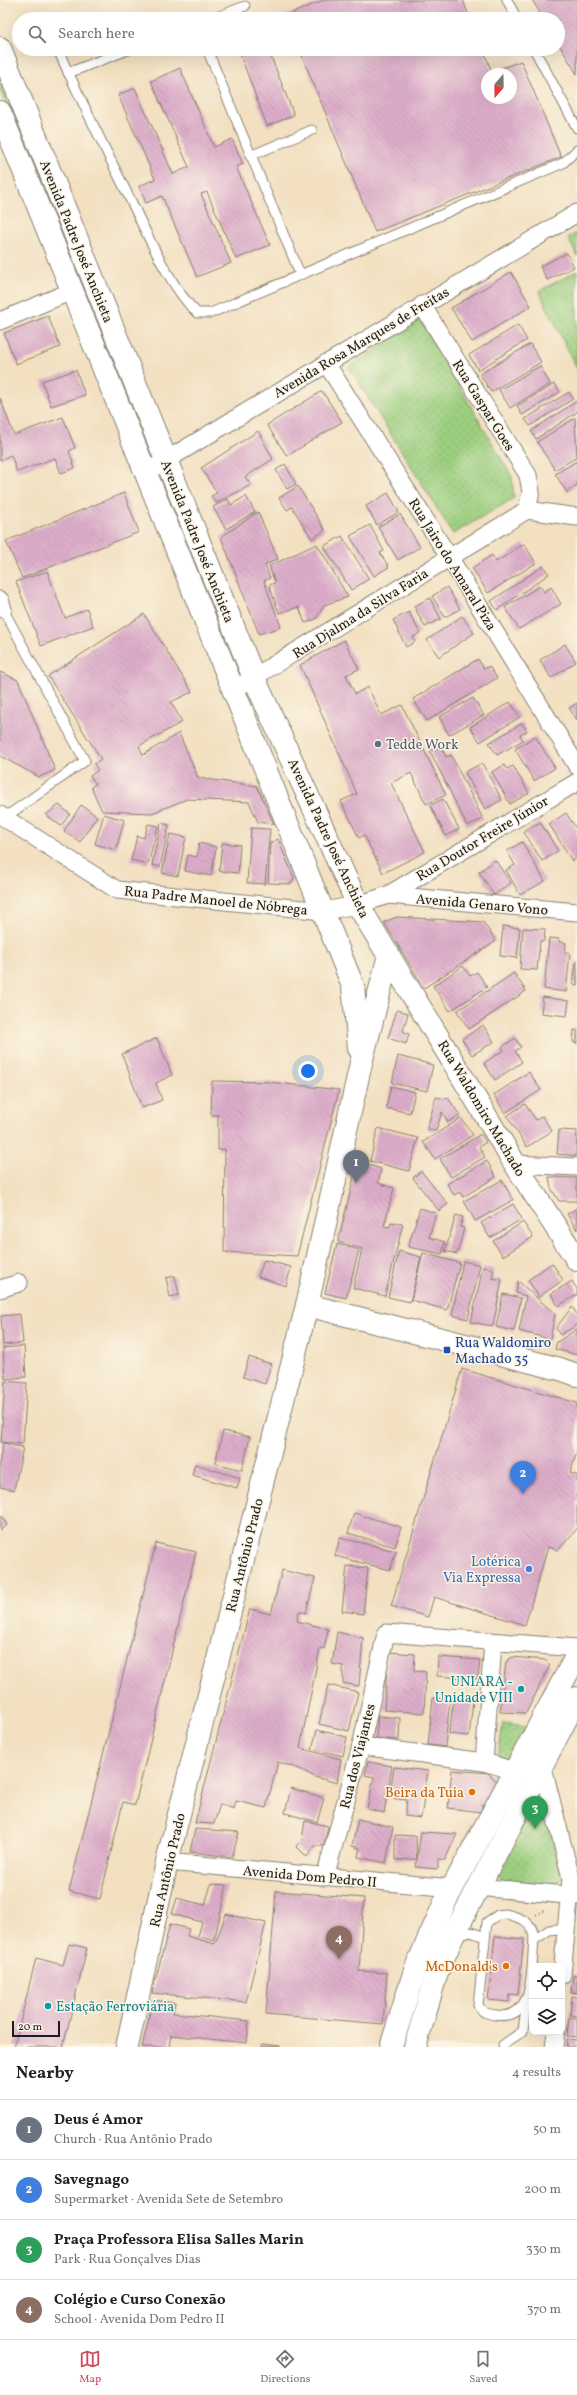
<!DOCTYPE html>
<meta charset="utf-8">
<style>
:root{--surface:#fff;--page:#f6f6f6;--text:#222;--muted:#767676;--line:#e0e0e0;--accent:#d1495b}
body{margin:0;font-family:Vollkorn,serif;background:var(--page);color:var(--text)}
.controls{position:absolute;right:12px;bottom:12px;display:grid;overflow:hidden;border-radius:8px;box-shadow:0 4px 16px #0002}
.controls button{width:36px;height:36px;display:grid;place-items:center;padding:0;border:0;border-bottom:1px solid var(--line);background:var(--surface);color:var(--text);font:20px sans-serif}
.compass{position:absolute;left:481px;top:68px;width:36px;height:36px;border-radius:50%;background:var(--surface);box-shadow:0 4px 16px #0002;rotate:200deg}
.scale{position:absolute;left:12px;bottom:10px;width:48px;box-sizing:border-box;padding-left:4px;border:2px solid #1c1c1c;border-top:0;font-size:11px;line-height:14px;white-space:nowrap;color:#1c1c1c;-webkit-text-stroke:3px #fcf5e5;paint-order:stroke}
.you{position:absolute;left:308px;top:1071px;width:14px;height:14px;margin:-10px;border:3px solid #fff;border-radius:50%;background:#1a73e8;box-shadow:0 0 0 6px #1a73e833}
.badge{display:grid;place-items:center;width:26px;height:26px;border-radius:50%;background:var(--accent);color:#fff;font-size:13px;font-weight:700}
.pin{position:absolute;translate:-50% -33px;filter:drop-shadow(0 1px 2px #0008)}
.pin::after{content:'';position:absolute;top:21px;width:14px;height:12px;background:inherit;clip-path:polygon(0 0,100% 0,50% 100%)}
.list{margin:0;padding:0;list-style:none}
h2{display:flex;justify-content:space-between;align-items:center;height:52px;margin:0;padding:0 16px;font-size:17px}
h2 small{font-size:13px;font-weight:400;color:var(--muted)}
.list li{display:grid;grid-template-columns:26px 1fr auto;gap:12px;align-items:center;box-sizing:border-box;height:60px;padding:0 16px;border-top:1px solid var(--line)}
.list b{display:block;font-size:15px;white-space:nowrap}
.list p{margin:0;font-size:13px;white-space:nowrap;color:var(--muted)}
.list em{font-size:13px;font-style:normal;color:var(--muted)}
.icon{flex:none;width:22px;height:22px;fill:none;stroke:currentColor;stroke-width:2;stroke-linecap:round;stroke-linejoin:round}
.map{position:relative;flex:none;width:577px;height:2047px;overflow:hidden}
.search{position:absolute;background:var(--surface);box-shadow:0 4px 16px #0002;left:12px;right:12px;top:12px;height:44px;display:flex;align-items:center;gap:10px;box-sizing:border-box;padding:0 14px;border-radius:22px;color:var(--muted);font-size:15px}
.sheet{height:292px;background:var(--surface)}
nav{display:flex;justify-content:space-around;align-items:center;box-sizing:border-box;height:56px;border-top:1px solid var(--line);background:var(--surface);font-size:11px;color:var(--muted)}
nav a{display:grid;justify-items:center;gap:2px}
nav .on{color:var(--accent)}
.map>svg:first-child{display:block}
.green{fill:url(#green-dots);stroke:#5c764e}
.building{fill:url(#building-back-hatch);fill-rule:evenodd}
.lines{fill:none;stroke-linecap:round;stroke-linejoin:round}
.lane-casing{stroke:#877e6e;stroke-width:11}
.street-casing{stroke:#877e6e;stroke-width:19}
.secondary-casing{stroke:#877e6e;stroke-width:24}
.primary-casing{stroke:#877e6e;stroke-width:24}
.path{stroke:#877e6e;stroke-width:2.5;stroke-dasharray:1 3;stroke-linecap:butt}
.lane{stroke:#fff;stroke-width:9}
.street{stroke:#fff;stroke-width:17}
.secondary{stroke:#fff;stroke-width:22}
.primary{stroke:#fff;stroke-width:22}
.service-dot{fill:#5c6f8a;stroke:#fcf5e5;stroke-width:1.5}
.transit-dot{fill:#1a4fb4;stroke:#fcf5e5;stroke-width:1.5}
.shop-dot{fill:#3f7fe0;stroke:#fcf5e5;stroke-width:1.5}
.culture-dot{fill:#0f9aa8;stroke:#fcf5e5;stroke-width:1.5}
.food-dot{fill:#e8710a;stroke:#fcf5e5;stroke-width:1.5}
.labels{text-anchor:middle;stroke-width:3;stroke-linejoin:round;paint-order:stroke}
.street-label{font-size:14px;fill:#1c1c1c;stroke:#fcf5e5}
.service-label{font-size:14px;fill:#4e5e75;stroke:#fcf5e5;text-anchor:start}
.transit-label{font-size:14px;fill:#164399;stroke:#fcf5e5;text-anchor:start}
.shop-label{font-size:14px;fill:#366cbe;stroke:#fcf5e5;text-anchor:end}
.culture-label{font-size:14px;fill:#0d838f;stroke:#fcf5e5;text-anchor:end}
.food-label{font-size:14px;fill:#c56008;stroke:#fcf5e5;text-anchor:end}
</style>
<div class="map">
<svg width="577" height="2047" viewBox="0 0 577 2047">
<defs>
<pattern id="green-dots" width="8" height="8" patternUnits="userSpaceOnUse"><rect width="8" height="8" fill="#9ccf80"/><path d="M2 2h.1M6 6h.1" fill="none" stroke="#86b16e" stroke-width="1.8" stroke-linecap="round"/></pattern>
<pattern id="building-back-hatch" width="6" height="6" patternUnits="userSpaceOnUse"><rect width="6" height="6" fill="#ddadca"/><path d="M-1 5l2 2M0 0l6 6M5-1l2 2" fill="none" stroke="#bd94ad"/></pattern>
</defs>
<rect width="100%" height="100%" fill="#fcf5e5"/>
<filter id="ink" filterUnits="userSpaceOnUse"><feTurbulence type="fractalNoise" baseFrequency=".025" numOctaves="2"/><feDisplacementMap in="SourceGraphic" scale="8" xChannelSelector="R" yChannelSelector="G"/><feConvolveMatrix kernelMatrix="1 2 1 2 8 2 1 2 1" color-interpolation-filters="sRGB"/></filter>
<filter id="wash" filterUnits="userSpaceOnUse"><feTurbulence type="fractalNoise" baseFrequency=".012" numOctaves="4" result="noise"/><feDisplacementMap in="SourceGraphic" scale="16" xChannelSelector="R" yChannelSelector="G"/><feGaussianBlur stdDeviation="0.9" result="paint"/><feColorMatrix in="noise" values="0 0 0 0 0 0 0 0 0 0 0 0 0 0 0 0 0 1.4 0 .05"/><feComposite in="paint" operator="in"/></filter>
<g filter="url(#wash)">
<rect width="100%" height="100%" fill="#f2e0c1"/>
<!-- green -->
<g class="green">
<polygon points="0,68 152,450 148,453 0,90"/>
<polygon points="577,233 577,256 568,238"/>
<polygon points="577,271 577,369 539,291"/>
<polygon points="420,319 512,477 514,498 453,534 349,367"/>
<polygon points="503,1723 529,1726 512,1761 498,1758"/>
<polygon points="540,1789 563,1879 555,1885 504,1881 497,1872"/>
</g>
<g id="blocks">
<!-- building -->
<g class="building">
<polygon points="324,0 463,0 470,19 287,19 285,16"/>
<polygon points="532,0 577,0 577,74 558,43 558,19 544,19"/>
<polygon points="238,49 268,49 294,115 267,126"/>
<path d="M299,49H483L492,72L521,61L561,157L375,232ZM487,74H511V98H487Z"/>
<polygon points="180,68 214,147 232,139 243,164 236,167 270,245 236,259 207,192 201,194 231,263 197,277 162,196 146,203 139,186 155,179 118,95 135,88 173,174 189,167 151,81"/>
<polygon points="567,253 574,267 547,280 540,266"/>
<polygon points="511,272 531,306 472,342 451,308"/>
<polygon points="48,316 60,347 16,364 4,333"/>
<polygon points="518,325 527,340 478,370 469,355"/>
<polygon points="530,344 541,362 491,392 480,374"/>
<polygon points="540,366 550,384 510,408 499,390"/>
<polygon points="76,370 85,395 51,406 42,381"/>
<polygon points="554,384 560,392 522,415 517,406"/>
<polygon points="322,391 342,422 287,456 267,425"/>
<polygon points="569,392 573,399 530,426 525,419"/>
<polygon points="0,398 14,435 63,417 75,448 69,451 75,468 61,473 55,458 17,472 11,455 0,460"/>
<polygon points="577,401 577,412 536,439 531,431"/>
<polygon points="575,418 577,457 555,470 537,442"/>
<polygon points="258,431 273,459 245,477 251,485 216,503 211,496 217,493 201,468"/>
<polygon points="577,461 577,485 567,492 555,474"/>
<polygon points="285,464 296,484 287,489 276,470"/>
<polygon points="298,486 325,530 312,539 292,507 287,510 279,498"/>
<polygon points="124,493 139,532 22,578 6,541"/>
<polygon points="388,493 399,512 377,525 366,506"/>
<polygon points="246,496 255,512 226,529 213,507 228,499 231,505"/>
<polygon points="258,512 278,559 265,565 270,578 264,581 281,627 259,634 221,537"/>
<polygon points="400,514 420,547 398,560 378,527"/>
<polygon points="370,525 384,551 380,553 389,567 374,576 350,536"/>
<polygon points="342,536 369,579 351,590 324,546"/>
<polygon points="317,544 348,597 324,605 316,619 305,623 299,607 279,613 269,585 275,583 269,566"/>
<polygon points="524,544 536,563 488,593 472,568 492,555 496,562"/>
<polygon points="543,566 549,574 497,610 491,601"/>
<polygon points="47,571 65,618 87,609 93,626 41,646 16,582"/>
<polygon points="540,586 544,592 551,587 561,604 519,629 505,607"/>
<polygon points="447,587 460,609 445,617 432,596"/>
<polygon points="430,598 441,619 425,627 414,606"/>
<polygon points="409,612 420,633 413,637 415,642 406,647 393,620"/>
<polygon points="144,614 192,692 171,702 182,722 139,746 143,755 179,733 198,778 257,786 274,824 258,822 249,802 187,799 152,813 102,811 91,787 96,784 90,776 98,770 94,764 101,759 48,676"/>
<polygon points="462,616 474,633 439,657 427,640"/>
<polygon points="344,640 359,669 346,675 355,694 368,687 381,715 402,705 446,795 426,804 411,773 391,783 425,852 383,873 364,835 359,838 341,801 357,794 300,665"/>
<polygon points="565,644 576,662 551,678 540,660"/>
<polygon points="478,659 484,669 489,666 497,678 427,721 413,699"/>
<polygon points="0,672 18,680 55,770 39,777 0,756"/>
<polygon points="473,698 484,715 449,735 439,717"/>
<polygon points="510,702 520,717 480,742 470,727"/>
<polygon points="577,703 577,720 569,708"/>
<polygon points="522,723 527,731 520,735 523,740 497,755 489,743"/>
<polygon points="535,736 555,768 534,781 515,749"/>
<polygon points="440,746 446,757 451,755 483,819 467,826 430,751"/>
<polygon points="482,763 502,800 485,809 465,772"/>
<polygon points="504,765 507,769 513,766 529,793 510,804 492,772"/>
<polygon points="443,799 459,829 446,836 430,805"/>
<polygon points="59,805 70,814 61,826 46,815"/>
<polygon points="81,805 97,816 80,842 64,831"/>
<polygon points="566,813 577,830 577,858 572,861 549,824"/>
<polygon points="104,814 124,820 116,850 95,844"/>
<polygon points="540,822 558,851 542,861 524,832"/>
<polygon points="161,823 169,825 160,867 152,865"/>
<polygon points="148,824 158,826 148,864 131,860 137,836 144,838"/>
<polygon points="251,828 270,829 265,884 247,883"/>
<polygon points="170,834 186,837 178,876 162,873"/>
<polygon points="278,839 294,878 291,884 268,883 270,843"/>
<polygon points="522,842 545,881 520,895 506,870 515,865 507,851"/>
<polygon points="199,843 216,847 211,876 185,871 188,855 197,857"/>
<polygon points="222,843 240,845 238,873 219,871"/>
<polygon points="495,860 511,883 494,895 479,872"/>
<polygon points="397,917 483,922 496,941 424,988 384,922"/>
<polygon points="503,926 520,928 517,958 500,956"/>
<polygon points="523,928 545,929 544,941 540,941 537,970 520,969"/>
<polygon points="549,938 559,939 559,942 566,943 565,953 570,953 566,992 544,989"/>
<polygon points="576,961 577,961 577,985 573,984"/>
<polygon points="463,966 470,976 477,972 487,987 450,1011 433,986"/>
<polygon points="514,973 526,991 469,1029 457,1011"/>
<polygon points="543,997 569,1001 567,1016 541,1013"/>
<polygon points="397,1010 408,1013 403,1031 409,1034 406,1044 388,1038"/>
<polygon points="483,1025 494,1042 472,1055 462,1039"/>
<polygon points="574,1030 577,1030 577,1043 573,1042"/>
<polygon points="157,1038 172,1075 156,1083 162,1100 142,1108 122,1054"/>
<polygon points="515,1038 521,1047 515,1051 522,1062 495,1080 484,1063 504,1050 502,1047"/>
<polygon points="398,1056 433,1065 427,1091 392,1083"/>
<polygon points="529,1072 541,1090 505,1113 494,1095"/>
<polygon points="212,1081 269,1082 339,1090 297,1256 224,1252 225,1149 218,1150 218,1115 211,1115"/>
<polygon points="391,1086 415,1092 410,1113 386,1108"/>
<polygon points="436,1097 445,1099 448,1098 460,1115 448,1122 442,1112 436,1131 427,1129"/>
<polygon points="525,1104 536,1120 542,1116 552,1131 527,1147 507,1116"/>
<polygon points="461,1118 473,1135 435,1159 423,1142"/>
<polygon points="378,1128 418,1138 409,1171 370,1161"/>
<polygon points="559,1130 577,1131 576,1156 557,1154"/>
<polygon points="481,1134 486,1142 479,1147 485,1157 451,1177 440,1159"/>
<polygon points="358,1161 381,1169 378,1183 394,1188 384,1226 390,1227 391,1222 403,1224 385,1296 353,1288 362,1249 338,1242"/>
<polygon points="487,1161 496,1177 463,1197 460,1192 454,1195 447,1184"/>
<polygon points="421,1171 448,1204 439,1211 413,1178"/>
<polygon points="549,1177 577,1178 577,1201 559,1201 551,1188"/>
<polygon points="502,1180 513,1200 475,1221 464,1201"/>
<polygon points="513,1204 522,1219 490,1238 481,1223"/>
<polygon points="420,1208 436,1213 429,1237 445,1242 442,1254 408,1247"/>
<polygon points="577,1208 577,1230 567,1214"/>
<polygon points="456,1215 463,1217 460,1227 464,1228 457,1254 445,1251"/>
<polygon points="523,1222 533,1237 503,1256 493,1241"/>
<polygon points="337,1244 359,1250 346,1298 325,1293"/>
<polygon points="399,1251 421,1257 410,1302 388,1297"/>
<polygon points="423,1253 460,1263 447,1310 411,1300"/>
<polygon points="264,1260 291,1267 286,1286 258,1277"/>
<polygon points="463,1261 480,1265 468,1319 452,1315"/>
<polygon points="552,1263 563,1280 539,1297 528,1280"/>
<polygon points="483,1267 494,1269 492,1278 502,1280 493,1326 471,1322"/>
<polygon points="175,1276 179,1295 170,1297 166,1278"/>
<polygon points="518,1281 555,1314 550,1339 519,1331 526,1296 516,1293"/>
<polygon points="572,1281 577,1289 577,1295 558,1306 551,1294"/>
<polygon points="503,1294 521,1298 514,1331 496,1327"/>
<polygon points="572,1307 577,1314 577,1325 560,1335 556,1328"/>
<polygon points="20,1314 23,1343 3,1345 1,1316"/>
<polygon points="577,1329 577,1355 555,1349 557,1342"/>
<polygon points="24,1346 26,1377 5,1379 3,1348"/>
<polygon points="249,1357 271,1364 265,1384 243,1377"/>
<polygon points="462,1369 577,1403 577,1452 570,1473 577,1475 577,1529 558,1550 548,1547 525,1625 434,1597 428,1617 391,1606"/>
<polygon points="5,1381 27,1383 23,1444 1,1442"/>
<polygon points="223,1431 250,1437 242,1470 215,1463"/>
<polygon points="3,1443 23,1447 14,1490 0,1487 0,1457"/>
<polygon points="195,1464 240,1478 237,1488 192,1475"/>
<polygon points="354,1513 401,1527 395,1547 348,1533"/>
<polygon points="0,1515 7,1525 0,1530"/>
<polygon points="340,1538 396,1551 390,1570 335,1556"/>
<polygon points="156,1543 196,1552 135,1805 123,1802 100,1899 69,1891"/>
<polygon points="347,1566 368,1568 363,1614 342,1611"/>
<polygon points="282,1570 315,1578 306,1613 299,1611 297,1621 328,1629 324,1649 320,1648 300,1748 341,1759 337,1783 315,1777 300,1769 278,1762 266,1808 236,1801 234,1809 220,1804 214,1824 195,1823 250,1609 271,1614"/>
<polygon points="337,1632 363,1638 359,1686 343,1683 343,1666 332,1664"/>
<polygon points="388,1652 415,1654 414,1671 426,1672 424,1713 384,1710"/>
<polygon points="438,1657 480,1660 478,1679 437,1676"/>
<polygon points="512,1657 545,1660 550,1665 526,1713 500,1712 506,1662"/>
<polygon points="328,1685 358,1692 349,1731 319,1724"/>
<polygon points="433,1698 450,1700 445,1747 428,1745"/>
<polygon points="454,1698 473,1701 469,1736 449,1734"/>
<polygon points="378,1716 400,1718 399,1740 376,1738"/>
<polygon points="317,1730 347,1737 343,1756 312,1749"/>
<polygon points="368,1762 392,1766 384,1813 367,1809 374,1777 365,1775"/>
<polygon points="394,1767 428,1771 421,1818 405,1816 407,1800 389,1798"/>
<polygon points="452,1770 488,1773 497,1781 496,1788 487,1805 482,1804 481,1812 448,1808"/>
<polygon points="291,1788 324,1798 317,1822 285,1813"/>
<polygon points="358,1819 393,1827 386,1863 358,1857 360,1848 352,1846"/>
<polygon points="305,1821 328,1826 324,1846 315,1846 307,1857 296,1846 302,1840"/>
<polygon points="195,1829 239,1832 232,1857 190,1852"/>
<polygon points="421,1832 457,1834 445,1860 438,1859 438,1869 415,1867 417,1859 395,1860 395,1835 416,1836 417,1859"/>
<polygon points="211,1884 227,1885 214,1941 198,1936 202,1922 172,1914 177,1898 205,1905"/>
<polygon points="276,1891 364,1898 359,1971 387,1973 383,2024 266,2014"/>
<polygon points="226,1914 266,1923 246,2002 152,1993 170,1924 189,1929 187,1936 215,1944"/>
<polygon points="495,1936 524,1939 518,1995 510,1994 509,2002 488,2000"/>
<polygon points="69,1944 87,1948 63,2047 14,2047 36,1958 63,1965"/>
<polygon points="573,1975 577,1975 577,1993 571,1992"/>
<polygon points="572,1996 577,1997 577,2016 570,2015"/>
<polygon points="153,2000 175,2003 173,2013 249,2021 247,2043 171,2035 169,2047 142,2047"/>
<polygon points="569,2017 577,2018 577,2037 567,2036"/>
<polygon points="567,2039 577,2040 577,2047 566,2047"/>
<polygon points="262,2044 280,2046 280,2047 262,2047"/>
</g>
</g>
</g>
<g filter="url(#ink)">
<use href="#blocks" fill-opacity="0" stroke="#877e6e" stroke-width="1"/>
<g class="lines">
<defs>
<g id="lane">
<polyline points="507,0 517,19"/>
<polyline points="212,19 245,6"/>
<polyline points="207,49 300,274"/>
<polyline points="534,49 577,128"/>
<path d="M58,50C81,101 106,151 131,201C148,236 170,287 197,313H211L563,163L577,150"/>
<polyline points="68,73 130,49"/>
<polyline points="250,156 312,130"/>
<polyline points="3,609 85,761 4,818"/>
<path d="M506,1914C522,1918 534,1922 534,1940C531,1966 536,2022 496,2015C488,2014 482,2013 478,2005L487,1922L498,1915Z"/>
<polyline points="456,1935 471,1932 485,1937"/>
<polyline points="534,1940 549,1930 567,1928"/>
<polyline points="503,2045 523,2031 527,1999"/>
</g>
<g id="street">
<polyline points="422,305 528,475 531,492 527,510"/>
<polyline points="0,321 72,291"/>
<polyline points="326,363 449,557 577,766"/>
<polyline points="145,473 577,213"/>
<polyline points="527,510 577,517"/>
<polyline points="0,600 3,609"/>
<polyline points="233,690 527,510"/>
<polyline points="0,815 117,890 323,911 358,905 388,895 577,782"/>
<polyline points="388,895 577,912"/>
<polyline points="515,1164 577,1167"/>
<polyline points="0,1289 19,1283"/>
<polyline points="361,1746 484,1762 515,1771"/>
<polyline points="484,1762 493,1643"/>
<polyline points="542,1764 571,1878 562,1975"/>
<polyline points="167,1862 453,1888"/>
<polyline points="325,1877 361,1746 386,1633 577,1648"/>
<polyline points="477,1887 577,1896"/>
<polyline points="554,2047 556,2032"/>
</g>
<g id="secondary">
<polyline points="0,48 254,678 358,905 515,1164 577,1260"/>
<polyline points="0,112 353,986 359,1048"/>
<polyline points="307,1305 560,1369 577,1375"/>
<polyline points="127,2047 167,1862 307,1305 361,1063 389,955"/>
</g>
<g id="primary">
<polyline points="391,2047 415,1970 446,1900 577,1655"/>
<polyline points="415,2047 437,1972 453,1936 577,1698"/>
</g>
</defs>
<!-- lane casing -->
<use href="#lane" class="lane-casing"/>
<!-- street casing -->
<use href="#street" class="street-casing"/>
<!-- secondary casing -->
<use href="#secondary" class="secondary-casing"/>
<!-- primary casing -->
<use href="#primary" class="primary-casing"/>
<!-- path -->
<polyline class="path" points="536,1915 546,1910"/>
<!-- lane -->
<use href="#lane" class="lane"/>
<!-- street -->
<use href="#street" class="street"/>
<!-- secondary -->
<use href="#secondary" class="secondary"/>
<!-- primary -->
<use href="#primary" class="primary"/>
</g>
</g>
<!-- markers -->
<circle class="service-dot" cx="378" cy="744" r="4"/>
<rect class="transit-dot" x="443" y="1346" width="8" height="8" rx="2"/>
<circle class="shop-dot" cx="529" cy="1569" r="4"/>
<g class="culture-dot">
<circle cx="521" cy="1689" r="4"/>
<circle cx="48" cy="2006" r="4"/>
</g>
<g class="food-dot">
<circle cx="472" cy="1792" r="4"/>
<circle cx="506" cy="1966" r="4"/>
</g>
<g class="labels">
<!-- street labels -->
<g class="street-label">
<text transform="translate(77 241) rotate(68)" y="5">Avenida Padre José Anchieta</text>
<text transform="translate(361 342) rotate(-31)" y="5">Avenida Rosa Marques de Freitas</text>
<text transform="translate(484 405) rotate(58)" y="5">Rua Gaspar Goes</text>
<text transform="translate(198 541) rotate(68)" y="5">Avenida Padre José Anchieta</text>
<text transform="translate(453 564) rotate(58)" y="5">Rua Jairo do Amaral Piza</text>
<text transform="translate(360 613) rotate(-32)" y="5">Rua Djalma da Silva Faria</text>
<text transform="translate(329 838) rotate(65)" y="5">Avenida Padre José Anchieta</text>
<text transform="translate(482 838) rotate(-31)" y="5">Rua Doutor Freire Júnior</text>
<text transform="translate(216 900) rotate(6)" y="5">Rua Padre Manoel de Nóbrega</text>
<text transform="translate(482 904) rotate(5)" y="5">Avenida Genaro Vono</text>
<text transform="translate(482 1108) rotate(59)" y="5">Rua Waldomiro Machado</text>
<text transform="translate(244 1555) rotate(-76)" y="5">Rua Antônio Prado</text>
<text transform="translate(357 1756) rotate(-76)" y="5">Rua dos Viajantes</text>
<text transform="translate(167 1870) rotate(-77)" y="5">Rua Antônio Prado</text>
<text transform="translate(310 1876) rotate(5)" y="5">Avenida Dom Pedro II</text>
</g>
<!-- service labels -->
<g class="service-label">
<text x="386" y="749">Tedde Work</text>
</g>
<!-- transit labels -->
<g class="transit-label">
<text x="455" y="1347">Rua Waldomiro<tspan x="455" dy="16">Machado 35</tspan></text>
</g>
<!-- shop labels -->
<g class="shop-label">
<text x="521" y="1566">Lotérica<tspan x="521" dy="16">Via Expressa</tspan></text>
</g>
<!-- culture labels -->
<g class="culture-label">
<text x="513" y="1686">UNIARA -<tspan x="513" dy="16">Unidade VIII</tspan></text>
<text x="56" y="2011" text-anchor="start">Estação Ferroviária</text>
</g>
<!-- food labels -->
<g class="food-label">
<text x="464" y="1797">Beira da Tuia</text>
<text x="498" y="1971">McDonald's</text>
</g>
</g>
</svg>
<div class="controls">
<button><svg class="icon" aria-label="locate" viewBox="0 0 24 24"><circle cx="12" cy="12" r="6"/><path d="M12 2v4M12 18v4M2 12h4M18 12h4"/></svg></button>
<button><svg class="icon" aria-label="layers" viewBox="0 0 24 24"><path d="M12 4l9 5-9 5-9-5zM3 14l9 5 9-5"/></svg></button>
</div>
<svg class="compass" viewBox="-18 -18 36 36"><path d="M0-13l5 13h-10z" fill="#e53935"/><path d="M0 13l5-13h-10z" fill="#767676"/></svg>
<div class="scale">20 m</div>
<div class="you"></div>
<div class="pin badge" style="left:356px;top:1183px;background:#6b7280">1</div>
<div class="pin badge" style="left:523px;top:1494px;background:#3f7fe0">2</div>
<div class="pin badge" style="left:535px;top:1829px;background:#2e9e5b">3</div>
<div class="pin badge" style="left:339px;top:1959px;background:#8d6e63">4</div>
<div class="search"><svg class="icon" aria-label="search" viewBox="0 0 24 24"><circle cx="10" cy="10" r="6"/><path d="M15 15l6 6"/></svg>Search here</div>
</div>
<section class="sheet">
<h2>Nearby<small>4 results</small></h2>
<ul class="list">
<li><span class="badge" style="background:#6b7280">1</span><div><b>Deus é Amor</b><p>Church · Rua Antônio Prado</p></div><em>50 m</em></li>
<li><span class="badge" style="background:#3f7fe0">2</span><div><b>Savegnago</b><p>Supermarket · Avenida Sete de Setembro</p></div><em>200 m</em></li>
<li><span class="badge" style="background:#2e9e5b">3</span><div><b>Praça Professora Elisa Salles Marin</b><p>Park · Rua Gonçalves Dias</p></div><em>330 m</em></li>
<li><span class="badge" style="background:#8d6e63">4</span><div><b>Colégio e Curso Conexão</b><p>School · Avenida Dom Pedro II</p></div><em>370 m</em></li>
</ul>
</section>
<nav>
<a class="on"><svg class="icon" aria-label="map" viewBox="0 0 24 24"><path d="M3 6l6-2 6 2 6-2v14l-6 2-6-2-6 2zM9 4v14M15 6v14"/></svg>Map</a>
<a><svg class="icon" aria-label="directions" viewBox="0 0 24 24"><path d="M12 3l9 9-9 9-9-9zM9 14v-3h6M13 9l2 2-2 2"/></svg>Directions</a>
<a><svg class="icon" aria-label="saved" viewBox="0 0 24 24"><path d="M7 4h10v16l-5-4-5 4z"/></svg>Saved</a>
</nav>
